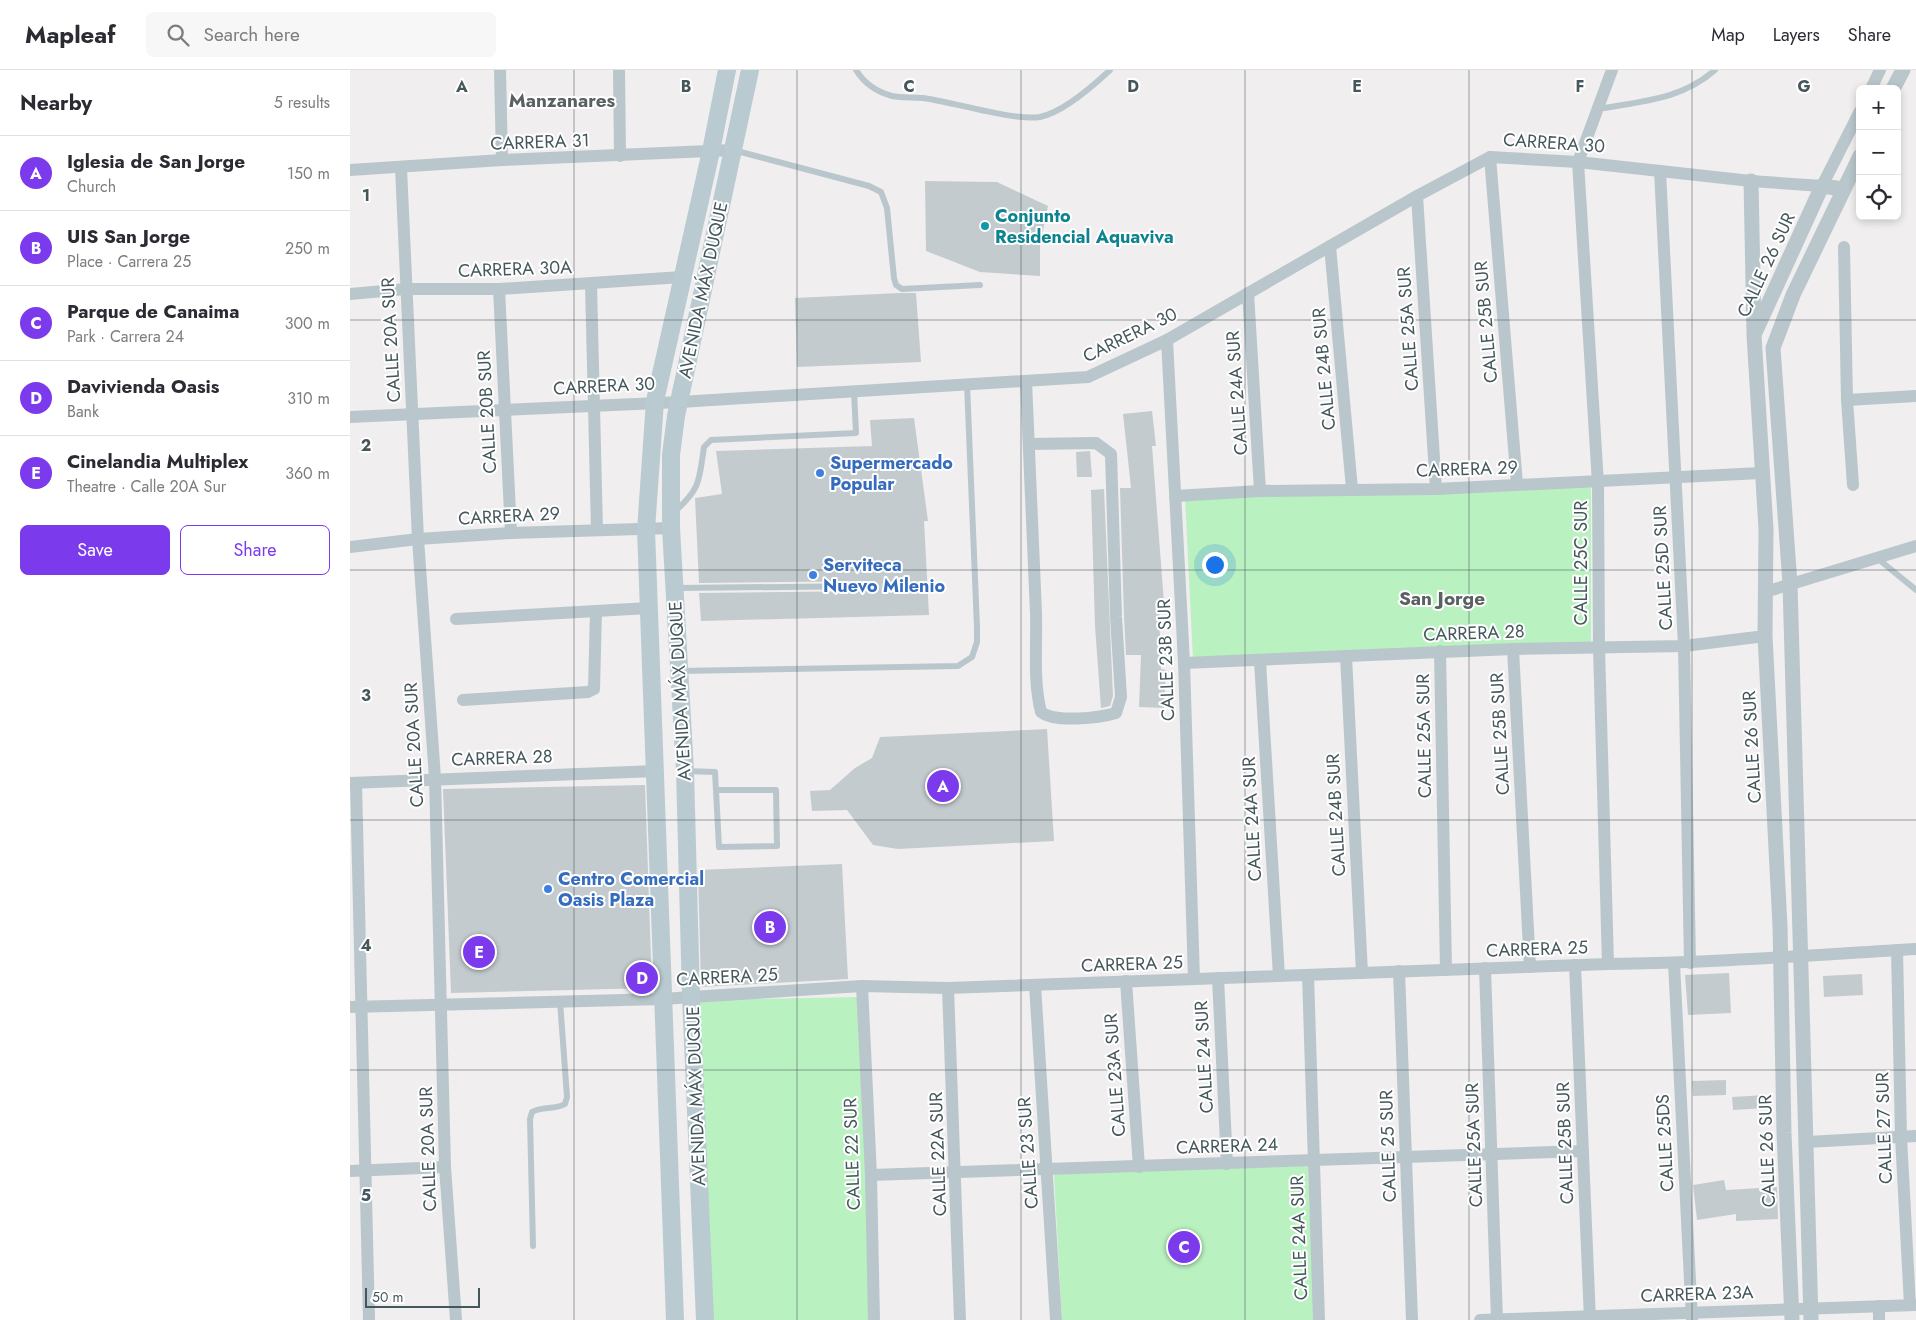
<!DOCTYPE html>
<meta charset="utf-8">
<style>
:root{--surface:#fff;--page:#f7f7f7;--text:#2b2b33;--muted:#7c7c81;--line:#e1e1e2;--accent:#7c3aed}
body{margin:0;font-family:Jost,sans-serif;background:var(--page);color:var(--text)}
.controls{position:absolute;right:15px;top:15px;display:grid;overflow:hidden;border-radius:8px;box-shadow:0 2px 8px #0003}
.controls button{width:45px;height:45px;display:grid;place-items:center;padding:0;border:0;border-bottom:1px solid var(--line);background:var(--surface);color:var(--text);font:25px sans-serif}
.scale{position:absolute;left:15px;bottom:12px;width:115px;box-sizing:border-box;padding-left:5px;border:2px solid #45575c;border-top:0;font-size:14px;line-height:18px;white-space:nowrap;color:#45575c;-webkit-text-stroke:4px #fff;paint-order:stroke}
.you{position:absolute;left:864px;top:494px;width:18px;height:18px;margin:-12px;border:4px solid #fff;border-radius:50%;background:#1a73e8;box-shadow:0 0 0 8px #1a73e833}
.badge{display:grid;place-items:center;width:32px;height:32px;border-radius:50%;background:var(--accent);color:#fff;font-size:16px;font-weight:700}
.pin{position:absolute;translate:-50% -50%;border:2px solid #fff;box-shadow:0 1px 5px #0006}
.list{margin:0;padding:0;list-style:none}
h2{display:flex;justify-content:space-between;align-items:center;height:65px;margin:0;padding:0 20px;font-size:21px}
h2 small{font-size:16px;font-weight:400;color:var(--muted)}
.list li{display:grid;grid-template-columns:32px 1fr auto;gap:15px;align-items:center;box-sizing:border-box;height:75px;padding:0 20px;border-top:1px solid var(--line)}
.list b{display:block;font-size:19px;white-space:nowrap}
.list p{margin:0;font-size:16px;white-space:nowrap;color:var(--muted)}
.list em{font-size:16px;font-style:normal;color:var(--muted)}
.actions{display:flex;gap:10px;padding:15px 20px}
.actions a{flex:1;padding:11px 0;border:1px solid var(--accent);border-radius:8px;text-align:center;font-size:18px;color:var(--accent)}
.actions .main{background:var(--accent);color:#fff}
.icon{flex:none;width:28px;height:28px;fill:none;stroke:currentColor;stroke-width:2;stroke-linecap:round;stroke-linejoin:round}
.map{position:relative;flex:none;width:1566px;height:1250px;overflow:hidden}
header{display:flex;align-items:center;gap:30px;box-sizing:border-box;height:70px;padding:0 25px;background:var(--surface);border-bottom:1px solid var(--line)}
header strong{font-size:24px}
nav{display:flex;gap:28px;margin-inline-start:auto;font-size:18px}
.search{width:350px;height:45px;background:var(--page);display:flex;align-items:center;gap:12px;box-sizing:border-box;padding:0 18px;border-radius:8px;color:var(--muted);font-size:19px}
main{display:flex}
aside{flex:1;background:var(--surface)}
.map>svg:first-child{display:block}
.green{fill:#baf1c0}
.building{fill:#c4cbce}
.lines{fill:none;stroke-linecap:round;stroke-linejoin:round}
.service{stroke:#b9c7cc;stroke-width:6}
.minor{stroke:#b9c7cc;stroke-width:12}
.tertiary{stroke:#b9c7cc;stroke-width:15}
.secondary{stroke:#b9cbd1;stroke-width:18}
.grid{fill:none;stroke:#45575c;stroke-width:1;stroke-opacity:0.55}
.culture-dot{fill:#0f9aa8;stroke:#fff;stroke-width:2}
.shop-dot{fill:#3f7fe0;stroke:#fff;stroke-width:2}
.labels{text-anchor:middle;stroke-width:4;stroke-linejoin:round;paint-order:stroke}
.street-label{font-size:18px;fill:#45575c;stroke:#fff}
.culture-label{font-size:18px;font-weight:bold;fill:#0d838f;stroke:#fff;text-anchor:start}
.shop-label{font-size:18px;font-weight:bold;fill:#366cbe;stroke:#fff;text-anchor:start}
.neighbourhood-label{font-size:19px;font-weight:bold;fill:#5a6163;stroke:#fff}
.grid-label{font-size:16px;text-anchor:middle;font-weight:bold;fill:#45575c;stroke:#fff;stroke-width:4;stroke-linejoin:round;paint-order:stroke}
</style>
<header>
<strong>Mapleaf</strong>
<div class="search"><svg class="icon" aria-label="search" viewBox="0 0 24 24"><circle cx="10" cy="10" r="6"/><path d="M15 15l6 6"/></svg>Search here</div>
<nav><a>Map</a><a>Layers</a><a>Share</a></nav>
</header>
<main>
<aside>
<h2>Nearby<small>5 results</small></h2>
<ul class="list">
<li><span class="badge">A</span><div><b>Iglesia de San Jorge</b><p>Church</p></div><em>150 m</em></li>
<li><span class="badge">B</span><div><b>UIS San Jorge</b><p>Place · Carrera 25</p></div><em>250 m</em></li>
<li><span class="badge">C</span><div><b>Parque de Canaima</b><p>Park · Carrera 24</p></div><em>300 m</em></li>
<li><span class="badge">D</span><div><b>Davivienda Oasis</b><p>Bank</p></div><em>310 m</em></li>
<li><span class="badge">E</span><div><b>Cinelandia Multiplex</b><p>Theatre · Calle 20A Sur</p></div><em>360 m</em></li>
</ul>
<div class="actions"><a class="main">Save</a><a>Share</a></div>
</aside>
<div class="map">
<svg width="1566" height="1250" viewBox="0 0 1566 1250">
<rect width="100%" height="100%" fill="#f1eeef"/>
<!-- green -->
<g class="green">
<polygon points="1241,416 1241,575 843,589 835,428"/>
<polygon points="509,927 518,1113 519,1250 358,1250 344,930"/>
<polygon points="958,1095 964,1250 712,1250 704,1104"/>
</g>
<!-- building -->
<g class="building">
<polygon points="575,111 647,112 698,136 690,175 690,206 630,202 576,181"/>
<polygon points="549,223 566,223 571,292 447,297 445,228"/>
<polygon points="802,341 806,376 802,376 814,533 809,533 811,599 816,600 814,638 789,637 791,585 776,585 774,547 770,418 781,418 773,344"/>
<polygon points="564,348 578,451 574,451 579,545 351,551 349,523 524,521 529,516 524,511 349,513 345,428 372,424 366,381 522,376 520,350"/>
<polygon points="740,381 742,407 727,407 726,382"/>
<polygon points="754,419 763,626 760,636 751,638 745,556 741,420"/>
<polygon points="697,659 704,771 548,779 523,775 497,740 462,741 460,721 480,720 505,698 522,688 530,667"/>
<polygon points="295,715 302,918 101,923 93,719"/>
<polygon points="492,794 498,909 351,917 348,800"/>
<polygon points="1379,903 1381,943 1338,945 1335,905"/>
<polygon points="1512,904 1513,925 1474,927 1473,906"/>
<polygon points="1376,1010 1376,1025 1343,1026 1342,1011"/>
<polygon points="1416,1025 1417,1038 1383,1040 1382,1027"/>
<polygon points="1374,1110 1376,1120 1427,1117 1428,1149 1386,1151 1386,1144 1347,1150 1343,1115"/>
</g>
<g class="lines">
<!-- service -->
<g class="service">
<path d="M506,0C514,13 527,22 542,26C552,28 563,27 573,28C603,32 663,51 690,47C713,42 743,16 760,0"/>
<path d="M1248,39C1291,31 1331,30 1365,0"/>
<polyline points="383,80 519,116 531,122 537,138 544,208 546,215 552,219 630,215"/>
<path d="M324,442C351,419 349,410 354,377L361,370L506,363L504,321"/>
<polyline points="1527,488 1566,520"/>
<polyline points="326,518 524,516"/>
<polyline points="329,601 608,596 622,587 627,572 627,557 617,314"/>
<polyline points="335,701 365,702 369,777 427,776 426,720 366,720"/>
<path d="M183,1176L180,1049L182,1042C192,1036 205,1040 215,1034L217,1027L210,931"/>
</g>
<!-- minor -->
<g class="minor">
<polyline points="150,0 152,90"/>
<polyline points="269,0 270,86"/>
<polyline points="1521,19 1530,0"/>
<polyline points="1140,87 1167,414"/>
<polyline points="51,98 68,469 85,708 95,1097 106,1250"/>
<polyline points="0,100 152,90 382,80"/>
<polyline points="1310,101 1334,576 1340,893"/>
<polyline points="1067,126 1086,419"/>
<polyline points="980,176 1002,419"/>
<polyline points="1494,177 1497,330 1503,415"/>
<polyline points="241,214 247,460"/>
<polyline points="149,219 161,463"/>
<polyline points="898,223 910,421"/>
<polyline points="0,224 56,219 149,219 332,207"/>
<polyline points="817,270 834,593 844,909"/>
<path d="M676,311C679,388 683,466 686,543C687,576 683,611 691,642C705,653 749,648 766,643L771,627L766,547L761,384L746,373L679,374"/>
<polyline points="1497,330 1566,326"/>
<polyline points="0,347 330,332 738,307 817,270 1067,126 1140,87 1228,92 1401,111 1472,116 1510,41"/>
<polyline points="825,426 910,421 1086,419 1411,403"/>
<polyline points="0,477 68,469 161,463 321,458"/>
<polyline points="1415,522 1566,476"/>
<polyline points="106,549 299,538"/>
<polyline points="1163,579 1180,897"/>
<polyline points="1090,581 1096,900"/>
<polyline points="996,586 1012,903"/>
<polyline points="910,591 929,906"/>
<polyline points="834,593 1163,579 1334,576 1415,566"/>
<polyline points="113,630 238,622 244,619 246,541"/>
<polyline points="0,713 306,701"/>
<polyline points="6,713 19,1250"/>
<polyline points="1547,880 1551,1067 1560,1235"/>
<polyline points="1324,893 1342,1250"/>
<polyline points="1258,894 1249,578 1248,413 1228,92 1262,0"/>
<polyline points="1225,895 1240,1250"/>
<polyline points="1135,898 1147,1250"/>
<polyline points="1049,901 1062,1250"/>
<polyline points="958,905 969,1250"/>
<polyline points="868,908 877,1094"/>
<polyline points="776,911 789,1097"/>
<polyline points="685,915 706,1250"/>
<polyline points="512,916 521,1105 524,1250"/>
<polyline points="598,918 610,1250"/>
<path d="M0,937L312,929L512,916L598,918L1258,894C1361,893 1463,885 1566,879"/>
<polyline points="1457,1072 1566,1066"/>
<polyline points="0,1101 95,1097"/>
<polyline points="521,1105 1233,1081"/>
<polyline points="1130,1250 1566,1235"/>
<polyline points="1529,1250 1529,1236"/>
</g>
<!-- tertiary -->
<g class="tertiary">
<polyline points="1543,19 1553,0"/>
<polyline points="1401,111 1404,262"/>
<polyline points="1442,1250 1434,1063 1430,856 1415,566 1416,459 1404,265 1472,116 1493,119"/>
<polyline points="1461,1250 1440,514 1423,278 1443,225 1510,86"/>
</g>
<!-- secondary -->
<g class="secondary">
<polyline points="325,1250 296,460 305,331 361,81 377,0"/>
<polyline points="355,1250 341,926 335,701 321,458 321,385 326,346 400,0"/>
</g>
</g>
<!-- grid -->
<path class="grid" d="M224,0V1250M447,0V1250M671,0V1250M895,0V1250M1119,0V1250M1342,0V1250M0,250H1566M0,500H1566M0,750H1566M0,1000H1566"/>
<!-- markers -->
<circle class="culture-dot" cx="635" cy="156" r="5"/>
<g class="shop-dot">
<circle cx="470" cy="403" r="5"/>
<circle cx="463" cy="505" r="5"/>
<circle cx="198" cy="819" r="5"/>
</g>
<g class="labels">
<!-- street labels -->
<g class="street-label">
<text transform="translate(190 72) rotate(-2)" y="6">CARRERA 31</text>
<text transform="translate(1204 73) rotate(4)" y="6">CARRERA 30</text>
<text transform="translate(1416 195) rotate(-65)" y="6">CALLE 26 SUR</text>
<text transform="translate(165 199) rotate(-2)" y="6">CARRERA 30A</text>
<text transform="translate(353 220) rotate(-78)" y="6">AVENIDA MÁX DUQUE</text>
<text transform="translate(1136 252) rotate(-95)" y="6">CALLE 25B SUR</text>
<text transform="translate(1058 259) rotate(-94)" y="6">CALLE 25A SUR</text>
<text transform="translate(780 265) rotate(-26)" y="6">CARRERA 30</text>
<text transform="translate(41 270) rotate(-93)" y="6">CALLE 20A SUR</text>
<text transform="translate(974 299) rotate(-95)" y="6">CALLE 24B SUR</text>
<text transform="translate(254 316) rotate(-3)" y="6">CARRERA 30</text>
<text transform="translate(887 323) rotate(-94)" y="6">CALLE 24A SUR</text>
<text transform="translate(137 342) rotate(-93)" y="6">CALLE 20B SUR</text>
<text transform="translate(1117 399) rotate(-2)" y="6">CARRERA 29</text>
<text transform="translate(159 446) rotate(-3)" y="6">CARRERA 29</text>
<text transform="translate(1231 493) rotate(-90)" y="6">CALLE 25C SUR</text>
<text transform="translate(1313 498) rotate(-93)" y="6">CALLE 25D SUR</text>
<text transform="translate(1124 563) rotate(-2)" y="6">CARRERA 28</text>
<text transform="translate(816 590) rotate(-92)" y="6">CALLE 23B SUR</text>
<text transform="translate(330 621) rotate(-93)" y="6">AVENIDA MÁX DUQUE</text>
<text transform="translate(1150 664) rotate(-93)" y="6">CALLE 25B SUR</text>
<text transform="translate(1074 666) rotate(-91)" y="6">CALLE 25A SUR</text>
<text transform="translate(64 675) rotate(-93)" y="6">CALLE 20A SUR</text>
<text transform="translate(1402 677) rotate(-93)" y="6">CALLE 26 SUR</text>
<text transform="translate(152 688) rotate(-2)" y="6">CARRERA 28</text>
<text transform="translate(986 745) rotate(-93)" y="6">CALLE 24B SUR</text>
<text transform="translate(902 749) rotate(-93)" y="6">CALLE 24A SUR</text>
<text transform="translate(1187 879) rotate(-2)" y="6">CARRERA 25</text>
<text transform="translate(782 894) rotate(-2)" y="6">CARRERA 25</text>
<text transform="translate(377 907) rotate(-3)" y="6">CARRERA 25</text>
<text transform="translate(854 987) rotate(-93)" y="6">CALLE 24 SUR</text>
<text transform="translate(765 1005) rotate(-94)" y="6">CALLE 23A SUR</text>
<text transform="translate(346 1026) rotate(-92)" y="6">AVENIDA MÁX DUQUE</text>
<text transform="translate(1534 1058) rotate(-92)" y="6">CALLE 27 SUR</text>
<text transform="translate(1215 1073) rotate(-92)" y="6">CALLE 25B SUR</text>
<text transform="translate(1315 1073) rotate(-93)" y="6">CALLE 25DS</text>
<text transform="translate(1124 1075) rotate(-92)" y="6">CALLE 25A SUR</text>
<text transform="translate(877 1076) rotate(-2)" y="6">CARRERA 24</text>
<text transform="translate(1038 1076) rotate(-92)" y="6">CALLE 25 SUR</text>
<text transform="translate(78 1079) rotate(-92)" y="6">CALLE 20A SUR</text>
<text transform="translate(1417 1081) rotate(-92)" y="6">CALLE 26 SUR</text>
<text transform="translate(678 1083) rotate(-94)" y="6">CALLE 23 SUR</text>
<text transform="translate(502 1084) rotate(-92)" y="6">CALLE 22 SUR</text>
<text transform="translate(588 1084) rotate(-92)" y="6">CALLE 22A SUR</text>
<text transform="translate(949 1168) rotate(-92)" y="6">CALLE 24A SUR</text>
<text transform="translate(1347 1224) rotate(-2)" y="6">CARRERA 23A</text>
</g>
<!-- culture labels -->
<g class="culture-label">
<text x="645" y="152">Conjunto<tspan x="645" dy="21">Residencial Aquaviva</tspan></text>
</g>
<!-- shop labels -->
<g class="shop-label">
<text x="480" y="399">Supermercado<tspan x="480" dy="21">Popular</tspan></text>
<text x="473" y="501">Serviteca<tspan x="473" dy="21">Nuevo Milenio</tspan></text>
<text x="208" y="815">Centro Comercial<tspan x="208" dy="21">Oasis Plaza</tspan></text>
</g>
<!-- neighbourhood labels -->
<g class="neighbourhood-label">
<text x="212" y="37">Manzanares</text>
<text x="1092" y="535">San Jorge</text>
</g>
</g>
<g class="grid-label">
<text x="112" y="22">A</text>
<text x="336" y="22">B</text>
<text x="559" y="22">C</text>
<text x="783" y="22">D</text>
<text x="1007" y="22">E</text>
<text x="1230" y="22">F</text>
<text x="1454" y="22">G</text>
<text x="16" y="131">1</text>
<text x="16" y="381">2</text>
<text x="16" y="631">3</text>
<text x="16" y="881">4</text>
<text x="16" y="1131">5</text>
</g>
</svg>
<div class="controls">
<button>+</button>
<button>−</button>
<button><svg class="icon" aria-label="locate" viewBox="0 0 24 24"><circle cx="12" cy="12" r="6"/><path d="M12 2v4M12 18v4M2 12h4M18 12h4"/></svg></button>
</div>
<div class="scale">50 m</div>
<div class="you"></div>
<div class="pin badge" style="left:593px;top:716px">A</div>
<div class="pin badge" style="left:420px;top:857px">B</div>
<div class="pin badge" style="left:834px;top:1177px">C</div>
<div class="pin badge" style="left:292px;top:908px">D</div>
<div class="pin badge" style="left:129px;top:882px">E</div>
</div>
</main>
